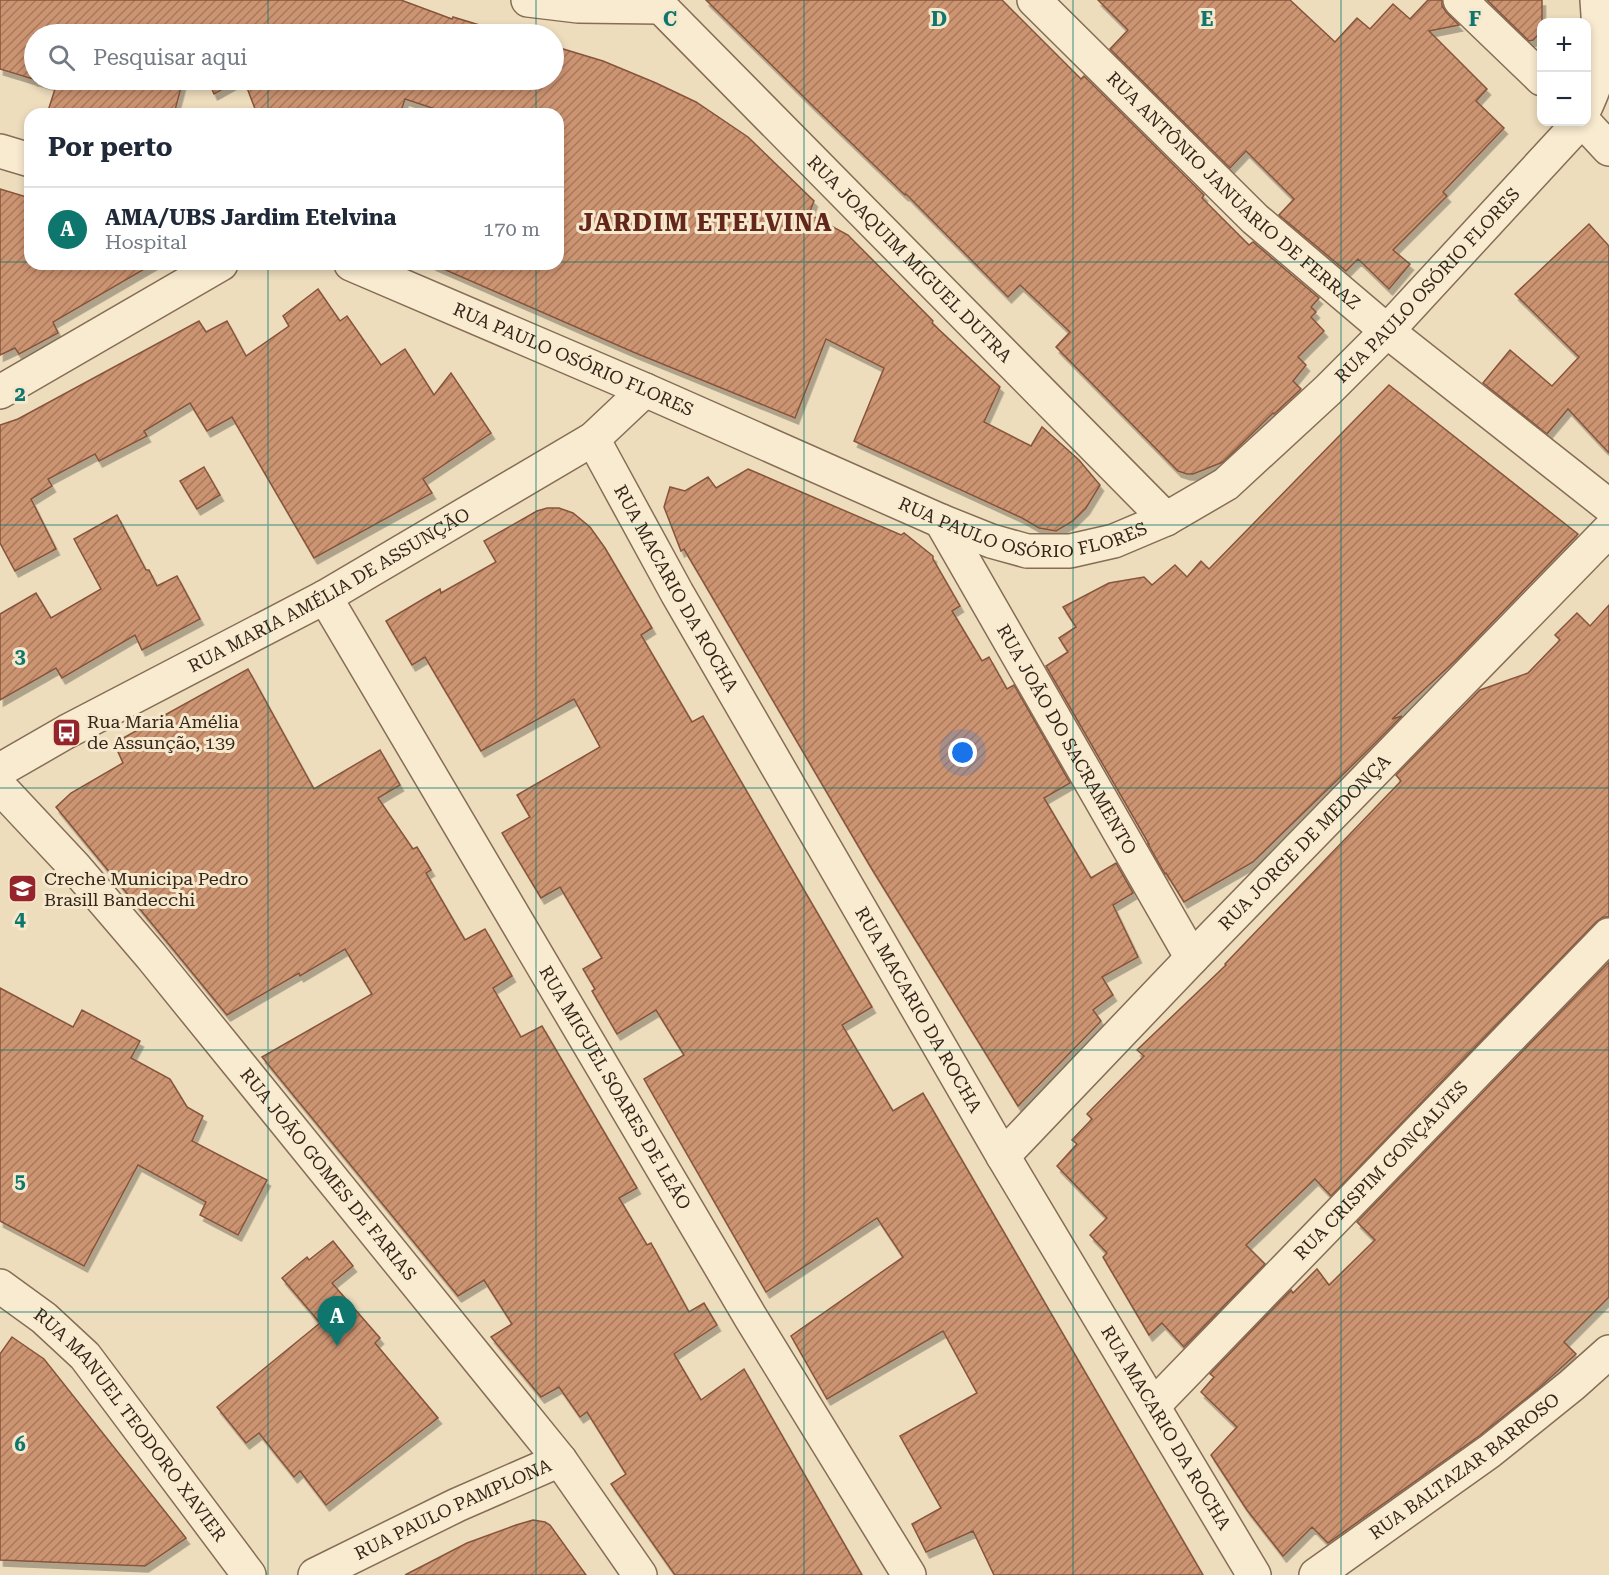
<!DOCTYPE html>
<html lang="pt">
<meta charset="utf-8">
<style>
:root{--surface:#fff;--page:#f6f6f7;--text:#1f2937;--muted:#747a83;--line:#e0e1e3;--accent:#0f766e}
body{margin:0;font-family:"Roboto Serif",serif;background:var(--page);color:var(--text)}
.controls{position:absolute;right:18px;top:18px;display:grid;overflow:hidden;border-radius:12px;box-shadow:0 3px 9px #0003}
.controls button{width:54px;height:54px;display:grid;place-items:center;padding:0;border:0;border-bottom:2px solid var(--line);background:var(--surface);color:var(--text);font:30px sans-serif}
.you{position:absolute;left:963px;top:753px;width:21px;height:21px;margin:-15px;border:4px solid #fff;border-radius:50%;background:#1a73e8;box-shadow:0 0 0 9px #1a73e833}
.badge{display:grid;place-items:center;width:39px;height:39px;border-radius:50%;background:var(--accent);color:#fff;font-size:20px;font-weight:700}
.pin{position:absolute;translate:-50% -50px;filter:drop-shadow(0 2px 3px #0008)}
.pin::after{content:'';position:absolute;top:32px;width:21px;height:18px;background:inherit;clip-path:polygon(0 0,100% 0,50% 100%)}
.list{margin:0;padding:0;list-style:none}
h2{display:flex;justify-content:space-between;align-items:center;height:78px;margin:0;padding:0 24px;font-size:26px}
h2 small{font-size:20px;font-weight:400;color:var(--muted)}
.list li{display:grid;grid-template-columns:39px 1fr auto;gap:18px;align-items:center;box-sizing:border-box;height:84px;padding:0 24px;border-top:2px solid var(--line)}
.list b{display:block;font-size:22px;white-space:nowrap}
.list p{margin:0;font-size:20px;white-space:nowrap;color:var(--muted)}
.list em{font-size:20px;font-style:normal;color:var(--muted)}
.icon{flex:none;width:33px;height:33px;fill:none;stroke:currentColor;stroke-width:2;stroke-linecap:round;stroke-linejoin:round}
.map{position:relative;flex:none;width:1609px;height:1575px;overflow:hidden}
.search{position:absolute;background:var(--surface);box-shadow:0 3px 9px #0003;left:24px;top:24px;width:540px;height:66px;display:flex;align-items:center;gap:15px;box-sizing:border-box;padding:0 21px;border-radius:33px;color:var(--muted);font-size:22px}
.panel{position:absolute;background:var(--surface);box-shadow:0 3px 9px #0003;left:24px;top:108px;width:540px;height:162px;border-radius:18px}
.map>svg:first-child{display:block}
.building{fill:url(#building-hatch);stroke:#86553b;stroke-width:1.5;filter:url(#shadow)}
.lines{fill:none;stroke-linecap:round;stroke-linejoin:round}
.minor-casing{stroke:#866d56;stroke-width:36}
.tertiary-casing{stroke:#866d56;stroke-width:36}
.minor{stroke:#f9ebd0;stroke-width:33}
.tertiary{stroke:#f9ebd0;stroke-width:33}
.grid{fill:none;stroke:#0f766e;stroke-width:1.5;stroke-opacity:0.55}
.labels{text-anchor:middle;stroke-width:6;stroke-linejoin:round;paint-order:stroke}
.street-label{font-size:18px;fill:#35261b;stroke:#f6e8cc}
.poi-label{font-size:18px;fill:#35261b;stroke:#f6e8cc;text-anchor:start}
.district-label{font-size:24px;font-weight:bold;letter-spacing:1.5px;fill:#63261a;stroke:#f6e8cc}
.grid-label{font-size:20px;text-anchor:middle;font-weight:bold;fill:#0f766e;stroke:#f6e8cc;stroke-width:6;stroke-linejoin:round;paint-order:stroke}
</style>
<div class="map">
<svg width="1609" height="1575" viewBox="0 0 1609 1575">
<defs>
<pattern id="building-hatch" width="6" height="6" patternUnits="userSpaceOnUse" patternTransform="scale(1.5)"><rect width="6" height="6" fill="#cd9472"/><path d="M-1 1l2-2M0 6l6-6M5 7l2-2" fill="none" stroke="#a7795d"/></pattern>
<filter id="shadow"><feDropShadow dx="3.5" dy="6" stdDeviation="0" flood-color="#0004"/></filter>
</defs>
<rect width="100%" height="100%" fill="#eeddbd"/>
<!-- building -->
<g class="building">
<polygon points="0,0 401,0 452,19 453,17 509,34 34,34 34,80 183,80 174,114 47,114 56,86 0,69"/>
<polygon points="706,0 1002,0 1081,79 1084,76 1204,195 1202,198 1249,245 1253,242 1319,298 1311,307 1316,312 1311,317 1324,331 1298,357 1306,365 1293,381 1301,389 1274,414 1273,413 1223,462 1193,474 1187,474 1178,471 1056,347 1070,332 1020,285 1008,297 906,194 905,195 814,107"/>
<polygon points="1098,0 1290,0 1335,42 1357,18 1370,29 1393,4 1410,19 1428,0 1442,0 1442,6 1447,13 1459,25 1429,31 1487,89 1476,101 1504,128 1443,192 1447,196 1393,250 1410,264 1389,289 1358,259 1346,271 1279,215 1294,199 1246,151 1230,168 1110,49 1128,30"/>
<polygon points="1487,0 1542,0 1542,31 1533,40 1529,41"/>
<polygon points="554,49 562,51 563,49 603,61 656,83 696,102 748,137 814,201 809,214 848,235 933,321 932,323 1000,387 984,422 1031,446 1042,427 1079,460 1100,485 1086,508 1073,521 1056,531 1039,528 1022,518 854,441 884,368 826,339 795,418 633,352 432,264 558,264 558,114 450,114 405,99 400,114 257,114 244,80 554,80"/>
<polygon points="208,80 239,80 214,94"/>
<polygon points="0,189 30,198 30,264 153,264 53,322 58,333 19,354 15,348 0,355"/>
<polygon points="1589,224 1609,246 1609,453 1568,409 1547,434 1483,383 1510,350 1552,386 1579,357 1515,294"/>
<polygon points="318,289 340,321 347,316 381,365 405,349 434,395 451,373 491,433 423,479 432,493 314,558 232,417 207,431 190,403 144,431 147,436 99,461 95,454 48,479 52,486 31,499 56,549 15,571 0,543 0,425 18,419 199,321 206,332 227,321 246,356 289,326 283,316"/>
<polygon points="1389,385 1578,534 1455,661 1392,719 1402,716 1369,749 1253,862 1184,902 1166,873 1165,874 1148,844 1149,844 1046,666 1068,652 1059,638 1076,627 1063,607 1109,583 1144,577 1152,585 1175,565 1187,577 1201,561 1209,569"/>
<polygon points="204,467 220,495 197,509 180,481"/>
<polygon points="748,469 901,535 904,533 933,556 933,559 960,606 952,611 982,661 989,657 1007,689 1014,685 1070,783 1044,798 1091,878 1116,863 1133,893 1113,905 1138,957 1102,977 1113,995 1093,1010 1101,1021 1018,1106 870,866 684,549 681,551 664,507 670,487 685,491 708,477 716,488"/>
<polygon points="547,508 559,508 573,513 590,527 605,548 652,628 641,635 692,722 703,716 872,1007 842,1025 893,1111 923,1093 1203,1575 994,1575 973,1531 926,1552 912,1524 941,1508 900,1436 977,1393 943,1331 827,1399 791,1336 903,1257 877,1218 766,1292 644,1079 684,1055 656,1010 617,1034 592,991 595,989 583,969 602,958 560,887 541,898 502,833 530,817 517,795 600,747 574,699 481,751 425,657 412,665 386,621 440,589 441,593 496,562 484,541 537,511"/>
<polygon points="117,515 146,570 149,570 157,586 177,576 200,619 142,650 135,635 62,678 56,668 0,700 0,614 36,593 51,618 101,589 74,539"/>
<polygon points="1609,605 1609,917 1603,917 1596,922 1331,1196 1315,1179 1246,1245 1265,1264 1184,1347 1162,1323 1149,1335 1103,1257 1107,1253 1090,1235 1107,1218 1057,1166 1077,1144 1072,1140 1092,1119 1087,1114 1144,1056 1137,1050 1226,965 1225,964 1246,942 1401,781 1396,775 1480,690 1528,673 1560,640 1555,635 1577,613 1590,626"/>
<polygon points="248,669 314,789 380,750 400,785 378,798 413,849 417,847 431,870 426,873 465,940 485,929 512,976 493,988 521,1037 542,1026 637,1188 619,1198 647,1245 651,1243 689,1312 704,1303 717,1325 674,1354 701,1400 744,1369 862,1575 675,1575 611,1484 626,1474 587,1412 580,1417 559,1387 541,1397 491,1337 512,1324 484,1280 458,1296 262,1057 372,994 345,949 300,976 299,973 227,1015 56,807 71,793 123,763 114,743"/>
<polygon points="1609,962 1609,1297 1564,1342 1576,1354 1539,1388 1479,1436 1328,1543 1312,1527 1283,1556 1247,1510 1211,1455 1237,1427 1201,1392 1214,1377 1210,1374 1291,1290 1293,1293 1317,1269 1329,1285 1375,1240 1357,1222"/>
<polygon points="0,988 73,1027 82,1010 140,1041 131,1058 170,1079 187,1107 203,1116 192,1141 267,1180 238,1235 200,1215 206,1202 138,1165 84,1266 0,1221"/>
<polygon points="333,1241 353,1266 332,1283 380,1338 375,1343 438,1418 326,1505 300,1471 294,1477 259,1433 246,1443 217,1407 320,1323 282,1278 307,1257 309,1260"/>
<polygon points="12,1337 44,1359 186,1538 145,1566 0,1560 0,1354"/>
<polygon points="533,1520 545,1522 550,1525 586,1575 405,1575 467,1543 516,1525"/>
</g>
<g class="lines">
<defs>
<g id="minor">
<polyline points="528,0 578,6 660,7"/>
<path id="s1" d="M654,0L1166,519"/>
<path id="s2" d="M1034,0L1255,219L1387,331L1609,506"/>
<polyline points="1460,0 1542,79"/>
<path d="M1586,106C1589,99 1593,91 1595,83C1601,56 1599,27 1597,0"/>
<polyline points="1584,122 1609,149"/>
<polyline points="0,151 30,160"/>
<path id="s3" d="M351,264L645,390L941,521L991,541L1027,551H1070L1114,541L1166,519L1226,484L1328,390L1387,331L1580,122"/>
<polyline points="0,392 221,264"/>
<path id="s4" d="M593,439L677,593L1003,1156L1254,1575"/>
<path id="s5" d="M941,521L1192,958"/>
<path id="s6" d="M325,597L751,1318L909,1575"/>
<path id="s7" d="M0,770L66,732L325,597L593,439L645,390"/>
<path id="s8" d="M0,787L74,866L151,956L560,1460L640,1575"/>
<path id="s9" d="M1003,1156L1192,958L1609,530"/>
<path id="s10" d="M0,1286L44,1318L85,1356L249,1575"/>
<path id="s11" d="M1153,1406L1609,935"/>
<path id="s12" d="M315,1575L457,1505L560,1460"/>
</g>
<g id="tertiary">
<path id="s13" d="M1316,1575L1490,1451L1572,1385L1609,1352"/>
</g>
</defs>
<!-- minor casing -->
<use href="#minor" class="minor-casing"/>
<!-- tertiary casing -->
<use href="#tertiary" class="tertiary-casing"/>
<!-- minor -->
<use href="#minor" class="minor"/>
<!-- tertiary -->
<use href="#tertiary" class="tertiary"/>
</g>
<!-- grid -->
<path class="grid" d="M268,0V34M536,0V34M804,0V1575M1073,0V1575M1341,0V1575M268,80V114M536,80V114M0,262H30M558,262H1609M268,264V1575M536,264V1575M0,525H1609M0,788H1609M0,1050H1609M0,1312H1609"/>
<!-- icons -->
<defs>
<symbol id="bus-square" viewBox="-11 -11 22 22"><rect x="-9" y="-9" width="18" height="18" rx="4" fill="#96252b" stroke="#f6e8cc"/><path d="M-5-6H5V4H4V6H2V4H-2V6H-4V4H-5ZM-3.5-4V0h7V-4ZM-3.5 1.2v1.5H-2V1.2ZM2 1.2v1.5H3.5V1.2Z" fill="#fff"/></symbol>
<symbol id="school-square" viewBox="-11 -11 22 22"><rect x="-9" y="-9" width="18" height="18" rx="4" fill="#96252b" stroke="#f6e8cc"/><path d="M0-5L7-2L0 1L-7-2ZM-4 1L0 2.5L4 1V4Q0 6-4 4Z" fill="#fff"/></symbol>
</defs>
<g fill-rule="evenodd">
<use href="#bus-square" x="50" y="716" width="33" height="33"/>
<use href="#school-square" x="6" y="872" width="33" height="33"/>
</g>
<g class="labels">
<!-- street labels -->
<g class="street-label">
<text dy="6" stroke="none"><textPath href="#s2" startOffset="276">RUA ANTÔNIO JANUARIO DE FERRAZ</textPath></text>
<text dy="6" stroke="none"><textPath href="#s1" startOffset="364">RUA JOAQUIM MIGUEL DUTRA</textPath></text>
<text dy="6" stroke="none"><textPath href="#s3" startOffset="1232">RUA PAULO OSÓRIO FLORES</textPath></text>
<text dy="6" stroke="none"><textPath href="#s3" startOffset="242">RUA PAULO OSÓRIO FLORES</textPath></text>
<text dy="6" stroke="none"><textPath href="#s3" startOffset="728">RUA PAULO OSÓRIO FLORES</textPath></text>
<text dy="6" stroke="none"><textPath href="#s4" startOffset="171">RUA MACARIO DA ROCHA</textPath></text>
<text dy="6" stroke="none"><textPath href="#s7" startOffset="375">RUA MARIA AMÉLIA DE ASSUNÇÃO</textPath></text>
<text dy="6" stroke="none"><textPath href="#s5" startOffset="252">RUA JOÃO DO SACRAMENTO</textPath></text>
<text dy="6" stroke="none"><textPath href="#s9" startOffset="435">RUA JORGE DE MEDONÇA</textPath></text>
<text dy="6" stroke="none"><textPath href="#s4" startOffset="657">RUA MACARIO DA ROCHA</textPath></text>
<text dy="6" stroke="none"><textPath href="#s6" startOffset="570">RUA MIGUEL SOARES DE LEÃO</textPath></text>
<text dy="6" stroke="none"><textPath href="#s11" startOffset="328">RUA CRISPIM GONÇALVES</textPath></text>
<text dy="6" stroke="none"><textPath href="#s8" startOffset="508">RUA JOÃO GOMES DE FARIAS</textPath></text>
<text dy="6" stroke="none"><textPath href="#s10" startOffset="192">RUA MANUEL TEODORO XAVIER</textPath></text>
<text dy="6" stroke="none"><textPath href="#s4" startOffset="1143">RUA MACARIO DA ROCHA</textPath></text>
<text dy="6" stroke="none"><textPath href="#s13" startOffset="184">RUA BALTAZAR BARROSO</textPath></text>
<text dy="6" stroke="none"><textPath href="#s12" startOffset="153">RUA PAULO PAMPLONA</textPath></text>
</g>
<!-- poi labels -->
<g class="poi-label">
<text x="87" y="728">Rua Maria Amélia<tspan x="87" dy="21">de Assunção, 139</tspan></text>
<text x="44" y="885">Creche Municipa Pedro<tspan x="44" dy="21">Brasill Bandecchi</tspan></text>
</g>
<!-- district labels -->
<g class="district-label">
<text x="706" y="231">JARDIM ETELVINA</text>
</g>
</g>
<g class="grid-label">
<text x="670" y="26">C</text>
<text x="939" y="26">D</text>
<text x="1207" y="26">E</text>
<text x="1475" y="26">F</text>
<text x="20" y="401">2</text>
<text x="20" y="663">3</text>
<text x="20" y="926">4</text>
<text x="20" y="1188">5</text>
<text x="20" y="1451">6</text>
</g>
</svg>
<div class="controls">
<button>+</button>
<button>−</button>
</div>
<div class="you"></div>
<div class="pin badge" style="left:337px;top:1346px">A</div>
<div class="search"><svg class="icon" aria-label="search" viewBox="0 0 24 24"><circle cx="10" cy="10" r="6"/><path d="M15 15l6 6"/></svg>Pesquisar aqui</div>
<section class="panel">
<h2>Por perto<small></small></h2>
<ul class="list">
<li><span class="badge">A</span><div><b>AMA/UBS Jardim Etelvina</b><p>Hospital</p></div><em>170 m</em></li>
</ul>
</section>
</div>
